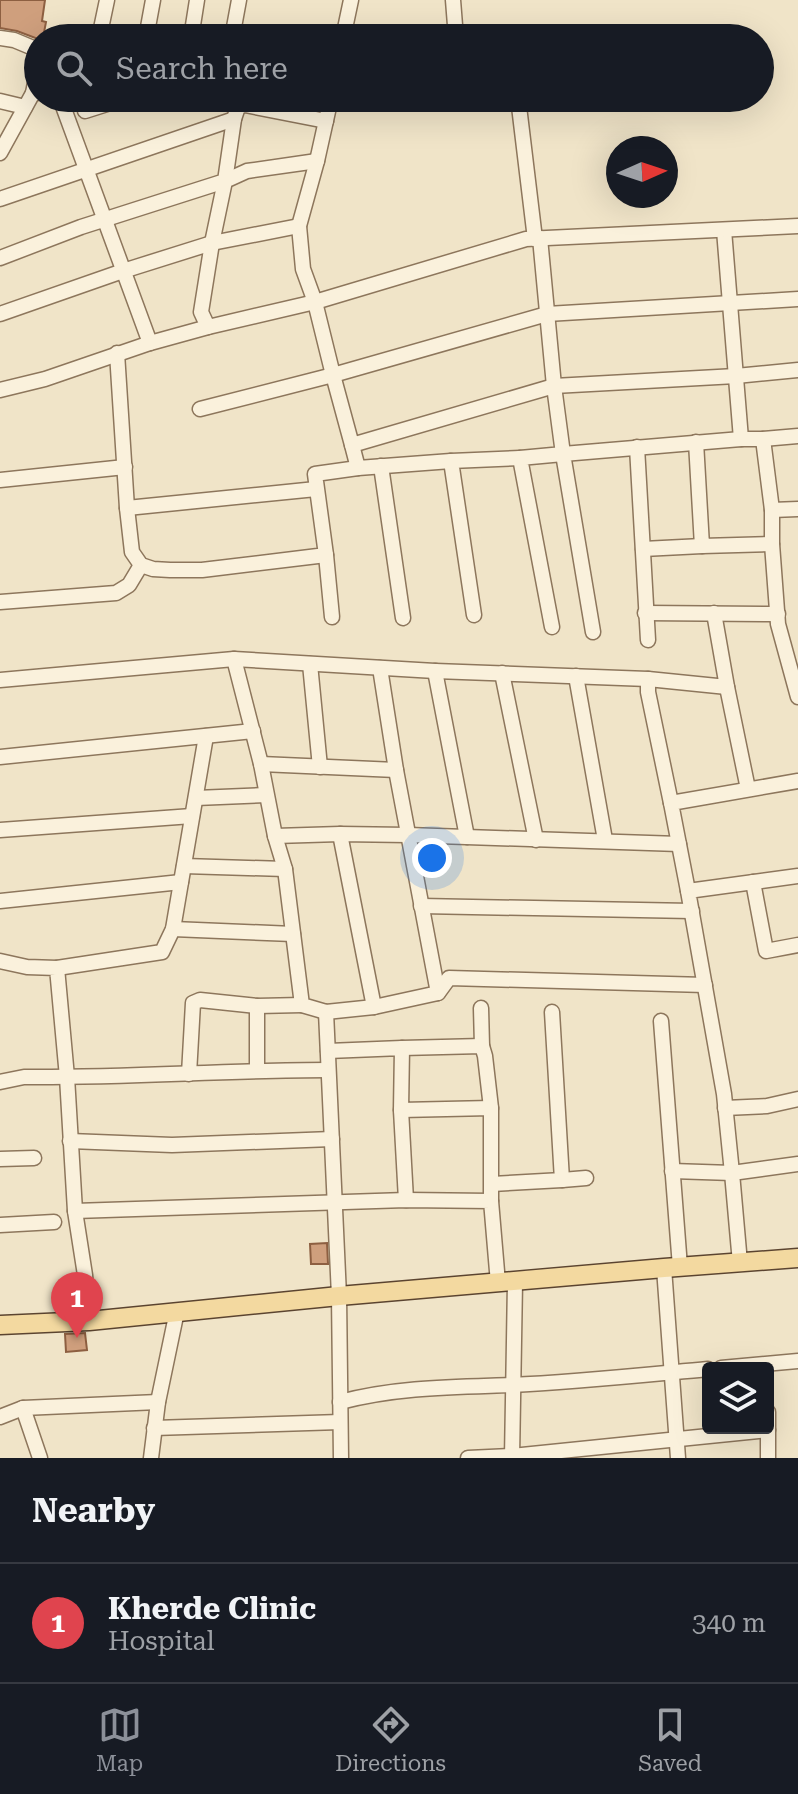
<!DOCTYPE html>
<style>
:root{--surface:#171b24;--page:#20242c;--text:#f1f3f6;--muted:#9ea1a6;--line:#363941;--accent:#8c9099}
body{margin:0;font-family:"Roboto Serif",serif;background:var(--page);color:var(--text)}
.controls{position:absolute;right:24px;bottom:24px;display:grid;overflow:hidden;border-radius:8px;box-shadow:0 8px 32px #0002}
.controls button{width:72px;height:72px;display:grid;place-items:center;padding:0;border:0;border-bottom:2px solid var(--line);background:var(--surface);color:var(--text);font:40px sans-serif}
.compass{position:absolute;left:606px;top:136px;width:72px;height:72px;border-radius:50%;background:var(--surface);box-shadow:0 8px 32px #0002;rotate:87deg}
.you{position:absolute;left:432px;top:858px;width:28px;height:28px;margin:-20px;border:6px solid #fff;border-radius:50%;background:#1a73e8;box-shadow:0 0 0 12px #1a73e833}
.badge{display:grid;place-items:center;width:52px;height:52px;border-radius:50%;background:var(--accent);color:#fff;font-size:26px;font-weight:700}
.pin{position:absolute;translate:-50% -66px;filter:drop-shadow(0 2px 4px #0008)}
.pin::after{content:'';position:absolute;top:42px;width:28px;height:24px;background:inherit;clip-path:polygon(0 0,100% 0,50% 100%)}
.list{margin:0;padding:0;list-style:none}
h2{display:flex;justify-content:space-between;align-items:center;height:104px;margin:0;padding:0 32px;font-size:34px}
h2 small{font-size:26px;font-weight:400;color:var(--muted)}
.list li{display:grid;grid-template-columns:52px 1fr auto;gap:24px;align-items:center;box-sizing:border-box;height:120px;padding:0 32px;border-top:2px solid var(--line)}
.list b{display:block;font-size:30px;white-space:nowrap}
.list p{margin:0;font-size:26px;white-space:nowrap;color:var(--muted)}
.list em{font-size:26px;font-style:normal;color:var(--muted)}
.icon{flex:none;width:44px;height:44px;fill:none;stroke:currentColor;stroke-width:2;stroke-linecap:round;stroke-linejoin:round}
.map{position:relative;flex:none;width:798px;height:1458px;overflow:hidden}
.search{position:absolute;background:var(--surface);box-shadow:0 8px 32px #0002;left:24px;right:24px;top:24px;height:88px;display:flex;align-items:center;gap:20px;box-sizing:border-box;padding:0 28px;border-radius:44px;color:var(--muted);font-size:30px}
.sheet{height:224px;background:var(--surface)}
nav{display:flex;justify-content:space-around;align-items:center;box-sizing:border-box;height:112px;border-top:2px solid var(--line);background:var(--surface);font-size:22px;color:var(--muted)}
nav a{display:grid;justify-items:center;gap:4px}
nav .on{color:var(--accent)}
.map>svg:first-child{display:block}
.building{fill:#cf9f7d;stroke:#8d5f41;stroke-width:2}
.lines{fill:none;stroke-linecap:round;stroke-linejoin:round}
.minor-casing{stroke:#8d765c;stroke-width:17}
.major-casing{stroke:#5b4430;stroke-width:21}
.minor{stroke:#faf1dc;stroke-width:14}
.major{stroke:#f3d9a0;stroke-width:18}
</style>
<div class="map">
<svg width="798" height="1458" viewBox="0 0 798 1458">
<rect width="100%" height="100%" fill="#f0e4c8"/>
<!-- building -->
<g class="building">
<polygon points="0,0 45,0 42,21 46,22 43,38 38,39 17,31 0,28"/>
<polygon points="327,1243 328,1264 311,1264 310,1244"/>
<polygon points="85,1333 87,1350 66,1352 65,1334"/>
</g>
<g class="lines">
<defs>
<g id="minor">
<polyline points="453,0 456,38"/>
<polyline points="0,38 14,40 38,50"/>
<polyline points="99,38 107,0"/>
<polyline points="146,38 153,0"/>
<polyline points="191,38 197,0"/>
<polyline points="232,38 239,0"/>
<polyline points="343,38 351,0"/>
<polyline points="33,93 38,67"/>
<polyline points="60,98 150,343"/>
<polyline points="331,98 317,161 299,226 303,269 315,302 333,375 547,314 798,299"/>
<polyline points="518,98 535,239"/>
<polyline points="0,101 25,107"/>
<polyline points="239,106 245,105 326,121"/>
<polyline points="85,111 126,98"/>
<polyline points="0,153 33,93 38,93"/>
<polyline points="0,199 234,119"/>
<polyline points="724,230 741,439 763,439 772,510 798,509"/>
<polyline points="540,238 554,386 563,454 520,458 552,627"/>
<polyline points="0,258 81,227 225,181 234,119 241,98"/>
<polyline points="0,314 123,271 212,243 299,226"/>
<polyline points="208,327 201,312 212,243 225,181 247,171 317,161"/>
<polyline points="117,353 127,508 132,552 141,565 153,569 170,570 202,570 326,555 315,474 358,468"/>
<polyline points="0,390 45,379 150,343 208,327 315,302 526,239 798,226"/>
<polyline points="200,409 333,375 352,445 554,386 736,376 798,370"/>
<polyline points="763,439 798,436"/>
<polyline points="696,442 702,546 772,544"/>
<polyline points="352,445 358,468 451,461"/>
<polyline points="637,447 648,640"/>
<polyline points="381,466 403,618"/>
<polyline points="0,480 125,467"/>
<polyline points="127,508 316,489"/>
<polyline points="772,510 772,544 778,624 798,697"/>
<polyline points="643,549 702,546"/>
<polyline points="326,555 332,617"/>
<polyline points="0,602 116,593 129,585 141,565"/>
<polyline points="645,613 778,614"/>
<polyline points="474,615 451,461 520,458"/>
<polyline points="593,632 563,454 741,439"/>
<polyline points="234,659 261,764 275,836 285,869 302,1005 326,1012 374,1007 438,993 449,978 705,985"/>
<polyline points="310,664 320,767"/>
<polyline points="380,668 396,770 438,993"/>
<polyline points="435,671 467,837"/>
<polyline points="502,673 536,840"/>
<polyline points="576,676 605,840"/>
<polyline points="648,679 648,692 671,803"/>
<polyline points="0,680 234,659 435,671 648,679 727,687 714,613"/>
<polyline points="727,687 748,789"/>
<polyline points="0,757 253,731"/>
<polyline points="261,764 396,770"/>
<polyline points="196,798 266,795"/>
<polyline points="0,830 192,816"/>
<polyline points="340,834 374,1007"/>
<polyline points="275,836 340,834 408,835 679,844"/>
<polyline points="184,866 285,869"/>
<polyline points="753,882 766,951 798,945"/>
<polyline points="688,891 671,803 798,781"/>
<polyline points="0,901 181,882"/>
<polyline points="421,906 692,911"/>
<polyline points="173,929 293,934"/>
<polyline points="0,961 27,967 57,968 67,1077 75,1211 85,1275 89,1321"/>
<polyline points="57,968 162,952 173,929 206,736"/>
<polyline points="257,1006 257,1070"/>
<polyline points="481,1008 482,1046"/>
<polyline points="326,1012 339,1296 341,1458"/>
<polyline points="661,1021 680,1267"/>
<polyline points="402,1048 482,1046 485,1056 491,1108"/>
<polyline points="328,1051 402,1048 401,1110 491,1108 491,1201"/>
<polyline points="189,1074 193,1003 200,1000 257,1006 302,1005"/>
<path d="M0,1082L24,1077C126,1078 227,1070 328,1070"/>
<polyline points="725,1108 767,1106 798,1099"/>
<polyline points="401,1110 406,1200"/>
<polyline points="70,1141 172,1145 332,1139"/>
<polyline points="0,1159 34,1158"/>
<polyline points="672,1171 732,1173 724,1094 688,891 798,876"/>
<polyline points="562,1180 586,1178"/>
<polyline points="492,1184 562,1180 552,1012"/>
<polyline points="75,1211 406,1200 491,1201 498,1283"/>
<polyline points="0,1225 54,1222"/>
<polyline points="740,1263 732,1173 798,1164"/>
<polyline points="664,1268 678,1458"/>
<polyline points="721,1368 798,1361"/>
<path d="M340,1402C396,1387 454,1387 511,1385C577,1382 643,1375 708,1369"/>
<polyline points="23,1408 40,1458"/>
<polyline points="768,1412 768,1458"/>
<polyline points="0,1417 23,1408 158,1402"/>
<polyline points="154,1428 340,1422"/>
<polyline points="151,1458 158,1402 177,1311"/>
<polyline points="468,1458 512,1456 768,1430"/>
<polyline points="512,1458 515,1282"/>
</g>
<polyline id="major" points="0,1325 89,1321 339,1296 664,1268 798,1258"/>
</defs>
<!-- minor casing -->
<use href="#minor" class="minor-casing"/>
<!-- major casing -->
<use href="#major" class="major-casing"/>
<!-- minor -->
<use href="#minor" class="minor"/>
<!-- major -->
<use href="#major" class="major"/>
</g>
</svg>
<div class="controls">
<button><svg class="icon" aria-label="layers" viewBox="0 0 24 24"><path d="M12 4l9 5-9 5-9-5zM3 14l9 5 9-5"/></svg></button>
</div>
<svg class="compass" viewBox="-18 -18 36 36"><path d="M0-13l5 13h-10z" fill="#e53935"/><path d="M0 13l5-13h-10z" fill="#9ea1a6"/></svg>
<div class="you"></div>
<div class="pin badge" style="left:77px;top:1338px;background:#e0444e">1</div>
<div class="search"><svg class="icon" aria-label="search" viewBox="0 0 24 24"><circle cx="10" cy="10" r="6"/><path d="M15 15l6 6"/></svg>Search here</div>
</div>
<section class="sheet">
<h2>Nearby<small></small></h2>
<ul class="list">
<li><span class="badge" style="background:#e0444e">1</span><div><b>Kherde Clinic</b><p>Hospital</p></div><em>340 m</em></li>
</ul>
</section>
<nav>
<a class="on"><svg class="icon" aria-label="map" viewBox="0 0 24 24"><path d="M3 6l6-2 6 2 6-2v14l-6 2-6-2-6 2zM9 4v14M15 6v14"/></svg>Map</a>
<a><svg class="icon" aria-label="directions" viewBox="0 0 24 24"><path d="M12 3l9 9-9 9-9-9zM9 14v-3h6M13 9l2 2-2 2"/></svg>Directions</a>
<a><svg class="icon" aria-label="saved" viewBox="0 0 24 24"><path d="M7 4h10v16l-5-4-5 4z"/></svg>Saved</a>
</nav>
